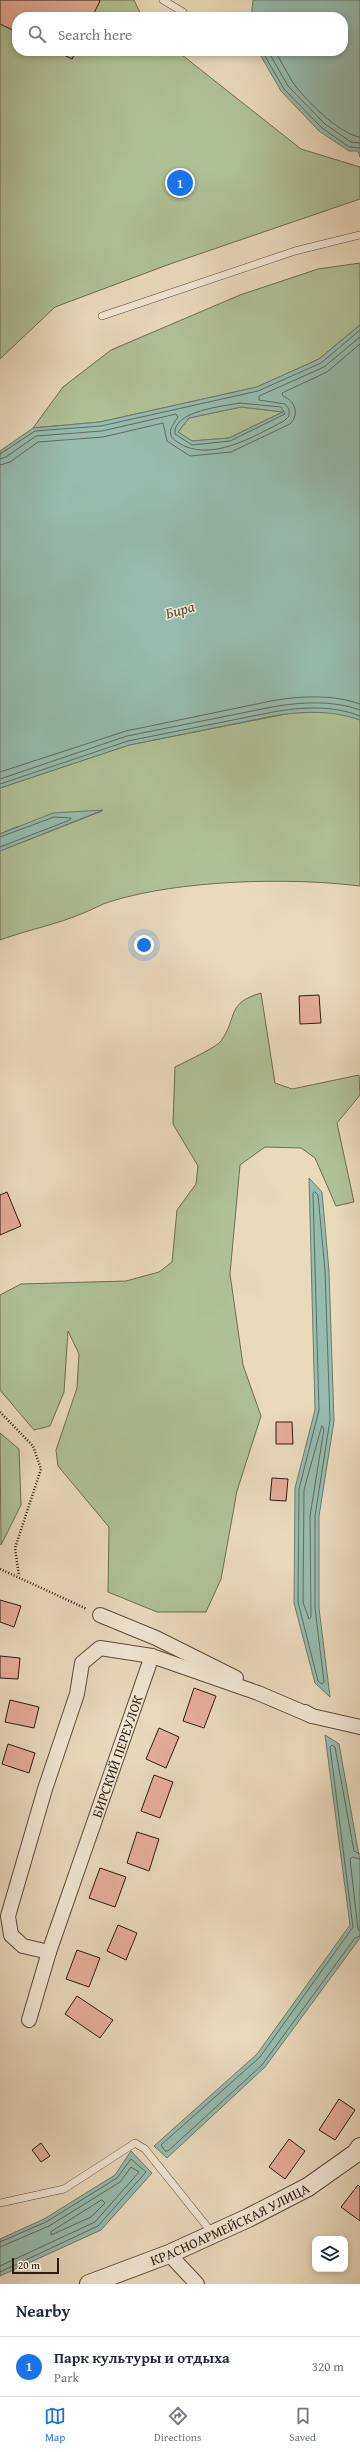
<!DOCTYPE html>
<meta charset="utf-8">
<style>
:root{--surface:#fff;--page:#f2f2f3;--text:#1f2937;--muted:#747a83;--line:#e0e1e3;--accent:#1a73e8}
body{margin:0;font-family:"Gentium Book Plus",serif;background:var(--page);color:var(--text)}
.controls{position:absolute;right:12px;bottom:12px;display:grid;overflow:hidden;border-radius:8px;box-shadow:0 2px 6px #0003}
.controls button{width:36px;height:36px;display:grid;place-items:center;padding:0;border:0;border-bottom:1px solid var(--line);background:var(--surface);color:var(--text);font:20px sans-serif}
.scale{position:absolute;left:12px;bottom:10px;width:47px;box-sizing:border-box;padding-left:4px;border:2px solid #2e1c12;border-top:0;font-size:11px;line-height:14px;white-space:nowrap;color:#2e1c12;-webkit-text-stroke:3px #f1e7d3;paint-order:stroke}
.you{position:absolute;left:144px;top:945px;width:14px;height:14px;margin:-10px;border:3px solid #fff;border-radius:50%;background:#1a73e8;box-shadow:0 0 0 6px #1a73e833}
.badge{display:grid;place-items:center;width:26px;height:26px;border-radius:50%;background:var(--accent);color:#fff;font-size:13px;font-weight:700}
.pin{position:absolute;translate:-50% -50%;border:2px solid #fff;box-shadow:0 1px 4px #0006}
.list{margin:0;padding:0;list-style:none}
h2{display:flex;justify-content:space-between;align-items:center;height:52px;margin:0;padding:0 16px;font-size:17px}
h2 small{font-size:13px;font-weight:400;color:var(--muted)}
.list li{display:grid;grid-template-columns:26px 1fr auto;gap:12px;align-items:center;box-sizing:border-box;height:60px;padding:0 16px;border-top:1px solid var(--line)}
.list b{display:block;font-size:15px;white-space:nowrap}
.list p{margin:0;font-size:13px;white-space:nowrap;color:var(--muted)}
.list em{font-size:13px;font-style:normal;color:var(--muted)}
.icon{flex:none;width:22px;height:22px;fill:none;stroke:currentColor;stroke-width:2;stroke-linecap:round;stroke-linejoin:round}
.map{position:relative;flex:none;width:360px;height:2284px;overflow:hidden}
.search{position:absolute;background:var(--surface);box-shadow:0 2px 6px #0003;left:12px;right:12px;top:12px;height:44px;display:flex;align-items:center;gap:10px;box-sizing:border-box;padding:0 14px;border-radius:16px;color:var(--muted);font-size:15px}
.sheet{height:112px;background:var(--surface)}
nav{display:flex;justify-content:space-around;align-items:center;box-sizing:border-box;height:56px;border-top:1px solid var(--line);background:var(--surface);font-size:11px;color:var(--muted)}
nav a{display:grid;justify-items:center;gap:2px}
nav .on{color:var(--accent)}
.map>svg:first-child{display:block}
.green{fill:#b0c196;stroke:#6f6e54}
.water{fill:#97bbaf;stroke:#6d7b70;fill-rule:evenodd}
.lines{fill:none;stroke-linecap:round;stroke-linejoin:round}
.shore{stroke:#626c60;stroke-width:1}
.building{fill:#e7ad99;stroke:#2e1c12}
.service-casing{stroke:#5d4c3c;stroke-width:8}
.minor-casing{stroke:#5d4c3c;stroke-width:16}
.tertiary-casing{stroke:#5d4c3c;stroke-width:20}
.path{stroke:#2e1c12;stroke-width:2.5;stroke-dasharray:1 2;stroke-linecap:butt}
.service{stroke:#f1e7d3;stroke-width:7}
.minor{stroke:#f1e7d3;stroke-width:14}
.tertiary{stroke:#f1e7d3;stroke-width:18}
.labels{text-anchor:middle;stroke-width:3;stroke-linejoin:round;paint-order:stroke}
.street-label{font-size:14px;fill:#2e1c12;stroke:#f1e7d3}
.water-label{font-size:15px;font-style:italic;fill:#4e4c41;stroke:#f1e7d3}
</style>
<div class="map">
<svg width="360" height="2284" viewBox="0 0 360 2284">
<rect width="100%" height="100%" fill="#e9dabc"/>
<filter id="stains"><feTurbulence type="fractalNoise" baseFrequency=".005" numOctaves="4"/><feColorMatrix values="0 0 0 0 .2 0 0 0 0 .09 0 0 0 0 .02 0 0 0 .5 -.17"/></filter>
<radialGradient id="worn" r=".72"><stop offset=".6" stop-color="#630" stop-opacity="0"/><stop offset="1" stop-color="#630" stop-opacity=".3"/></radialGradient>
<!-- green -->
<g class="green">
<polygon points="0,0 134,0 142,17 17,17 17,51 177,51 301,149 360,167 360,199 170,264 55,307 0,359"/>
<polygon points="360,263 360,325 319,359 257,387 100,422 33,428 63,387 111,350 240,295 318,269"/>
<polygon points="241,407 283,412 229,438 192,441 178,432 189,418"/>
<path d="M327,712L344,714L360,720V886C288,877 181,880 112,901C101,904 92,910 81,914C55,925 27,930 0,940V851L102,811L16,827L0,834V788L129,745L291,713Z"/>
<path d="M261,993L275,1083L292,1089L359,1075L360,1095L337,1123L354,1202L336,1206L315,1158L301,1148L265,1147L240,1165L230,1274L243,1365L261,1416L237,1491L221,1579L206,1612H157L108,1592L109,1527L58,1466L56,1450L77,1388L79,1354L68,1331L64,1392L50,1426L34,1430L0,1390V1295L21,1284L126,1281L159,1272L172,1262L177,1210L196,1184L198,1166L173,1124L175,1067C183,1063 217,1047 221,1041C238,1017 226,1003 261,993Z"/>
<polygon points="0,1433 19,1449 21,1505 1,1545"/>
</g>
<!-- water -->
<g class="water">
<polygon points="253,0 360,0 360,157 358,151 349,151 319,131 281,91 258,51 343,51 343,17 251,17"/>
<path d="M360,325V720C332,710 302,711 273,716L129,745L0,788V451L33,428L100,422L257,387L319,359ZM241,407L283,412L229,438L192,441L178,432L189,418Z"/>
<polygon points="103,810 0,851 0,834 53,813"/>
<polygon points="309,1178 322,1192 329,1271 334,1421 319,1516 319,1608 330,1697 315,1683 294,1603 295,1488 315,1410"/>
<polygon points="325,1735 339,1744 360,1861 360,1938 265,2067 167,2158 154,2146 257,2054 350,1925"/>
<polygon points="131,2151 152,2173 101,2230 0,2276 0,2239 44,2219 115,2175"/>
</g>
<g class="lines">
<!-- shore -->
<g class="shore">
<polyline points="262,51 284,89 322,128 349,147 360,148"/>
<polyline points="268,51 288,86 325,124 351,142 360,143"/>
<path d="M275,51C281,61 286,71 292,81C303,98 340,135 360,137"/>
<path d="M240,403L281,407L285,414L230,441L192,445L175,434C172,411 224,406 240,403Z"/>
<polyline points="0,454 35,431 101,426 258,391 321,363 360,330"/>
<path d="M0,459L6,457L36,436L102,431L176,414L178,417C172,426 165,434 177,442C210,464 254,436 284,421L289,416V409L285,404L259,400V396L324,367L360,337"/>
<path d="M0,465L10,462L38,442L103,437L163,423L167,441L190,456L231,452L290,424C300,414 295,401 283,396L282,393L327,372L360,344"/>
<path d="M0,772L126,731L271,701C299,696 332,694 360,704"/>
<path d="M0,779L127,736L272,707C301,702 332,700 360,710"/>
<path d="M0,784L128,741L273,712C302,707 332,705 360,716"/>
<polyline points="0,837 54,817 71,818 70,820 0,847"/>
<polygon points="315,1192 318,1195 325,1271 330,1420 315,1516 315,1608 324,1682 322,1684 318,1681 298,1602 299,1489 319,1410 313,1194"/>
<polygon points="322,1426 324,1429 310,1516 311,1617 309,1619 303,1602 304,1490"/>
<polyline points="360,1854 354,1851 335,1747 332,1745 330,1747 353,1927 260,2057 161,2145 165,2151 168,2151 262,2065 355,1938 360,1936"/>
<polyline points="360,1859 352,1857 350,1859 358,1929 360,1931"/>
<polygon points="102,2200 105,2203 91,2217 51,2235 51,2232"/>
<polyline points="0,2242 46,2222 117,2178 131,2159 146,2172 98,2226 0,2272"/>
<polyline points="0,2247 49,2226 120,2182 131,2167 139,2172 95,2222 0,2266"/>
</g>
</g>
<!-- building -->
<g class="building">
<polygon points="0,0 99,0 100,1 92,17 17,17 17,32 0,24"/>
<polygon points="56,51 76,51 72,59"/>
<polygon points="319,995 321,1023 300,1024 299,996"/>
<polygon points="7,1192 21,1226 0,1235 0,1195"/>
<polygon points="276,1422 292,1422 293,1444 276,1444"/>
<polygon points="272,1478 288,1479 286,1501 270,1500"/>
<polygon points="0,1600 21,1606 14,1627 0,1622"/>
<polygon points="0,1656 20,1658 18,1679 0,1678"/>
<polygon points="194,1688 216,1696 204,1728 183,1721"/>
<polygon points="10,1700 39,1707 34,1728 5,1722"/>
<polygon points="159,1728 179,1737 166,1768 146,1759"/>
<polygon points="8,1744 35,1753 29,1773 2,1764"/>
<polygon points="154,1775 173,1782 160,1818 141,1811"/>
<polygon points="137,1832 159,1839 149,1871 127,1863"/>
<polygon points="100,1868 126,1877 115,1907 89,1898"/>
<polygon points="118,1925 137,1933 126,1960 107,1951"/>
<polygon points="77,1950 100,1958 89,1987 66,1979"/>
<polygon points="77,1996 113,2020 100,2038 65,2014"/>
<polygon points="339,2099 355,2110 335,2140 319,2130"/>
<polygon points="289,2139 305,2151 285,2179 269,2167"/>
<polygon points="41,2143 50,2156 41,2162 32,2150"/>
<polygon points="358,2185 360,2187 360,2221 341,2207"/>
</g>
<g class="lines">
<defs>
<g id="service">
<polyline points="163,0 183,12"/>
<polyline points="102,316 295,251 360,235"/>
<polyline points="0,2203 64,2189 135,2143 145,2149 213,2234"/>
</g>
<g id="minor">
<polyline points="100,1615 156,1638 236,1678"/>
<polyline points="305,1712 312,1716 360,1727"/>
<polyline points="49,1952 23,1946 11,1935 8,1916 45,1789 77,1694 82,1663 100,1648 152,1656"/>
<path id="s1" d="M29,2020L49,1952L152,1656L258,1693L312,1716"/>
<polyline points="169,2254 197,2284"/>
</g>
<g id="tertiary">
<path id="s2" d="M89,2284L169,2254L248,2218L308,2187L356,2153L360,2147"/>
</g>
</defs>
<!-- service casing -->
<use href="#service" class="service-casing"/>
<!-- minor casing -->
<use href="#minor" class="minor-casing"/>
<!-- tertiary casing -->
<use href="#tertiary" class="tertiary-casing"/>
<!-- path -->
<g class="path">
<polyline points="0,1412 33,1446 41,1469 15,1548 19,1576"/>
<polyline points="0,1569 87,1609"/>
</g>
<!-- service -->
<use href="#service" class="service"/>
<!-- minor -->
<use href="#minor" class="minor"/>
<!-- tertiary -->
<use href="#tertiary" class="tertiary"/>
</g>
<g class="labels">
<!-- street labels -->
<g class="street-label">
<text dy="5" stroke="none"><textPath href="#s1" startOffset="278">БИРСКИЙ ПЕРЕУЛОК</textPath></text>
<text dy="5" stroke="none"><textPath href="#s2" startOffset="153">КРАСНОАРМЕЙСКАЯ УЛИЦА</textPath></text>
</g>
<!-- water labels -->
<g class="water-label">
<text transform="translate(180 610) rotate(-15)" y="5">Бира</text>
</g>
</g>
<rect width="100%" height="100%" filter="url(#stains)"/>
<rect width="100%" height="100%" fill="url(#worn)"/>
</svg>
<div class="controls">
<button><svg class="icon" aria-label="layers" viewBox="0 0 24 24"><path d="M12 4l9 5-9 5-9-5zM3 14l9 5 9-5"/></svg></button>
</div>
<div class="scale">20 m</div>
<div class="you"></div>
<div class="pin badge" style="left:180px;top:183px">1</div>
<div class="search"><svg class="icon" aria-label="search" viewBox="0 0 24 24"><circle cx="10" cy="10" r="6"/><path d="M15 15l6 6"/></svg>Search here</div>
</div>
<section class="sheet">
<h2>Nearby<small></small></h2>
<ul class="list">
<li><span class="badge">1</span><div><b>Парк культуры и отдыха</b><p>Park</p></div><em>320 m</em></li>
</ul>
</section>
<nav>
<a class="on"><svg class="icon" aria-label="map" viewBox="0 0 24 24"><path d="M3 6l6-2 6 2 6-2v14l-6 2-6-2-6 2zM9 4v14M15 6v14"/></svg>Map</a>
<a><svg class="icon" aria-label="directions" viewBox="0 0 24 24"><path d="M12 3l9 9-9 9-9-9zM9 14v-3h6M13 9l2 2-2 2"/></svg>Directions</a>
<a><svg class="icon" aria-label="saved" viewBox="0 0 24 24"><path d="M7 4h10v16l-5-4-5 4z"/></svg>Saved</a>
</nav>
